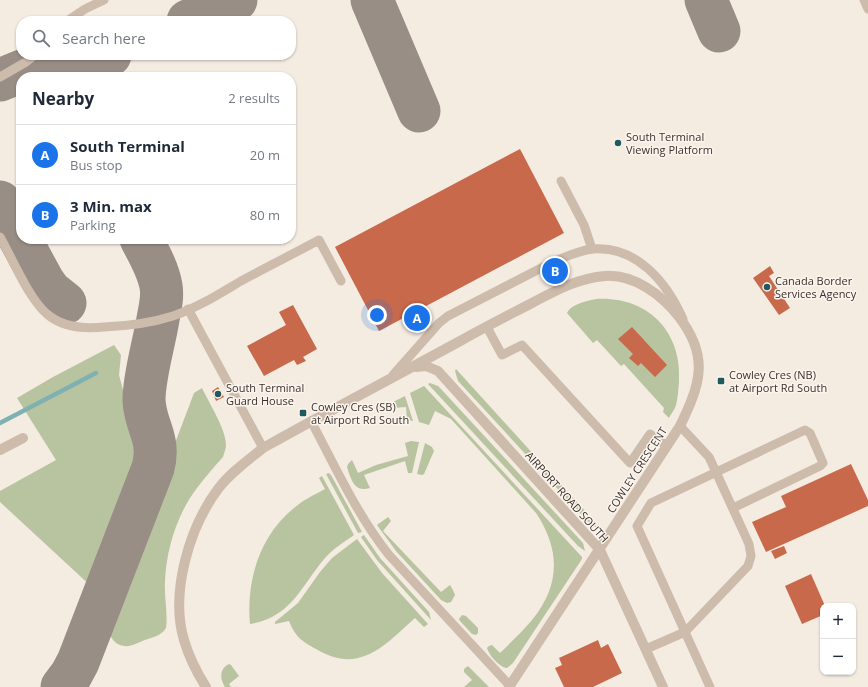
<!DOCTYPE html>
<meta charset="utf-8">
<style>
:root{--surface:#fff;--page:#f6f6f7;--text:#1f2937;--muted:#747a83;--line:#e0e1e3;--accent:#1a73e8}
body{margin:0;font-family:"Open Sans",sans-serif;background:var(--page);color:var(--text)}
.controls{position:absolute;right:12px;bottom:12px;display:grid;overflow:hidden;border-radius:8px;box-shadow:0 1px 3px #0004}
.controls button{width:36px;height:36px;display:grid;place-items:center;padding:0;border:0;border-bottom:1px solid var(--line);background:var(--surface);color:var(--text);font:20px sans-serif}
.you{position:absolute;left:377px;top:315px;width:14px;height:14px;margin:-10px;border:3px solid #fff;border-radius:50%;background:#1a73e8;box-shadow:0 0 0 6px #1a73e833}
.badge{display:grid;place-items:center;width:26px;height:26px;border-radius:50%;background:var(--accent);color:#fff;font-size:13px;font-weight:700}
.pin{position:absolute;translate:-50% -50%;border:2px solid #fff;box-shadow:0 1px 4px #0006}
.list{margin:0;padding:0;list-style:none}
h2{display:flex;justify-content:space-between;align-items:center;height:52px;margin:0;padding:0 16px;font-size:17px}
h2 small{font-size:13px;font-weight:400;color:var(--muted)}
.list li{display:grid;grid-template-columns:26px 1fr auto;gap:12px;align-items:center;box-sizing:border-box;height:60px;padding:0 16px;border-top:1px solid var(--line)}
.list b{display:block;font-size:15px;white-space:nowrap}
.list p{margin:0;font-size:13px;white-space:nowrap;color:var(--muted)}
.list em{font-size:13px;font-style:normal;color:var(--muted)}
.icon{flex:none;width:22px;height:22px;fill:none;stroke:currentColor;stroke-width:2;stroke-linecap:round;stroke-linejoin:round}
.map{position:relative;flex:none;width:868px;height:687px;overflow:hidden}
.search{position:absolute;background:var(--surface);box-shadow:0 1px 3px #0004;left:16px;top:16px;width:280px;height:44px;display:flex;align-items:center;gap:10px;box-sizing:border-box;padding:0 14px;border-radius:16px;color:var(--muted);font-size:15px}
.panel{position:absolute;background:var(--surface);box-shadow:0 1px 3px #0004;left:16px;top:72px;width:280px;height:172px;border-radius:16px}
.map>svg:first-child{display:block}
.green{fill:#b8c4a0}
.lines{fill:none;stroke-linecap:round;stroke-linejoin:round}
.stream{stroke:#7fb0b2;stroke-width:4.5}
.taxiway{stroke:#988e86;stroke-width:43}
.building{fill:#c8694b}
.lane{stroke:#cdbbac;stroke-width:9}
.street{stroke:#cdbbac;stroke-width:10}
.poi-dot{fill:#1f5a5e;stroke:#fbf5ee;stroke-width:1.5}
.labels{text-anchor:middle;stroke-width:3;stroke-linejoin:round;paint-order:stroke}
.poi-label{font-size:11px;fill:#3b302b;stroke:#fbf5ee;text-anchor:start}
.street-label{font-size:11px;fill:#3b302b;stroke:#fbf5ee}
</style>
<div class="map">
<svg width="868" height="687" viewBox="0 0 868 687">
<rect width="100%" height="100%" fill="#f4ebe1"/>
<!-- green -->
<g class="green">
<path d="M596,299C648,296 683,332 679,383C678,390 678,398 676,405C675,409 671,414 669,418L663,412L664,408L624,364L621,366L597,340L593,343L567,313C571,304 587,301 596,299Z"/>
<polygon points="114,345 121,355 119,375 125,397 150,458 93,588 0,502 0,491 56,460 17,398 53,377"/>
<polygon points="456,369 596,523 596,527 591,525 458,381 455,371"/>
<polygon points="430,383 438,386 441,389 583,543 585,551 578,546 428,384"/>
<path d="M424,386L582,557V559L513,663L507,668C499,667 489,655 487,648L489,646L492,645L500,653C511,642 522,632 532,620C561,585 560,549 536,513L451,419L435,411L429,425L419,422L410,393Z"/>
<path d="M202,388C209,403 226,429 226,445C226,449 224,453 223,457C214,467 205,477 197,488C177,514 166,550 165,582C164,597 168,613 166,628C161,636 153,637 145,640C139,642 131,647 124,646C111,644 107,631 108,620L194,393Z"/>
<polygon points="405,396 413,421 407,420 406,407 392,408 378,412 377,410"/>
<path d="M411,441L419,442L412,473H408L405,461L364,475L370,488C355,493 351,480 347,467L348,464L352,460L358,473L376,465L408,456L405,443Z"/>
<polygon points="425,443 432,447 434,451 424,474 422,475 417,474"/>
<polygon points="329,473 331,475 362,532 358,533 326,474"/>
<path d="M322,476L354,535C344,542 333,549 325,558C301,586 292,617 250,624C246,582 259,536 294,508C303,500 314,495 325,489L319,478Z"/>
<polygon points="388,517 391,521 383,531 441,592 450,585 453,590 455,595 451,602 447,603 441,600 396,551 377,525"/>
<polygon points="364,535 380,558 429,612 431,620 377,560 361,537"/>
<path d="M357,539L382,573L428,624L424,627L415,618C384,646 359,675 316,649C301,641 295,636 289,621L275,624V622L298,603L320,572L332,558Z"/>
<polygon points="462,615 466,616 478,628 478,633 476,635 472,634 460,621 459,619"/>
<path d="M229,664L231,665L239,676L229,684L231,687H225C220,679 219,669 229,664Z"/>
<polygon points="468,666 489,687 464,687 472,680 464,672 464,669"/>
</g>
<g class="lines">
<!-- stream -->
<polyline class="stream" points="0,423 96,373"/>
<!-- taxiway -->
<g class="taxiway">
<polyline points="372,0 419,111"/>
<polyline points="706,0 719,31"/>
<polyline points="188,21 236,0"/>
<polyline points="0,80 22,71 99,58 110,55"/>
<polyline points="0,202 43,281 50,291 65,303"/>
<path d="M62,687L71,675L78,662L153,468C161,438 145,427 144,400C144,376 154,344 158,319C160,308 163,297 161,286C158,269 149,254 141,239"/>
</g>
</g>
<!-- building -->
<g class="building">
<polygon points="520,149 564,233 379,331 335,247"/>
<polygon points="770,266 774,273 769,276 790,308 779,315 753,278"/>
<polygon points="293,305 317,349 303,357 306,361 297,365 294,360 264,376 247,346 286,325 279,312"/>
<polygon points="632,327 667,365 655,377 641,363 638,366 629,358 633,354 618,339"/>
<polygon points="218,387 224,397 216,401 212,391"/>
<polygon points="851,464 868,500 868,506 766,552 752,522 786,507 781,496"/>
<polygon points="784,546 787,553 775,559 771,551"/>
<polygon points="811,574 825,606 823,606 823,615 802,624 785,586"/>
<polygon points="598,640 601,648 608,644 622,673 593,687 564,687 555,668 562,665 559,658"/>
</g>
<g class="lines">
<!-- lane -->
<g class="lane">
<polyline points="864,0 868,9"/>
<polyline points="67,21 85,9 104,0"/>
<polyline points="0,77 26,62 35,55"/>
<polyline points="561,181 584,225 592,249"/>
<path d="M0,237C12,258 29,299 47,314C63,328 84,329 104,327C128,326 151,323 173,316C197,308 219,294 241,281C267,267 293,254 319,240L341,281"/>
<polyline points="188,309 263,448"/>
<polyline points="487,327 502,355 522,345 630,463 650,434 667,446"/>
<path d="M393,375L439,323L448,316L549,264C562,258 577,251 592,249C637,245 667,283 683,319"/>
<path d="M311,421C335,466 357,515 389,555L510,686"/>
<polyline points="680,426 709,457 716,472 749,544 751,556 748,566 685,632 637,526 651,503 805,430 810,433 823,463 820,466 733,508"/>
<polyline points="646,649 685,632 710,687"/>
</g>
<!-- street -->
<g class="street">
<polyline points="416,367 426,366 438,371 600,550 663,687"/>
<polyline points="0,450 23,438"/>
<path d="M206,687C197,673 189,657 184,640C170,593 189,528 218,489C230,473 247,461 263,448C329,411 396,376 462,340C485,327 509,315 532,303C555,291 578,278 605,276C634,274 662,295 679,317C710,357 700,385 680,426L509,687"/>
</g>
</g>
<!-- markers -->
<g class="poi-dot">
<circle cx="618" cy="143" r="4"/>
<circle cx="767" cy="287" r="4"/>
<rect x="717" y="377" width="8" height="8" rx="2"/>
<circle cx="218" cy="394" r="4"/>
<rect x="299" y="409" width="8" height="8" rx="2"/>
</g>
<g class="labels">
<!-- poi labels -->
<g class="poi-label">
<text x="626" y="141">South Terminal<tspan x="626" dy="13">Viewing Platform</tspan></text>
<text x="775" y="285">Canada Border<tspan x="775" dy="13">Services Agency</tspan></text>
<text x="729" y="379">Cowley Cres (NB)<tspan x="729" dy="13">at Airport Rd South</tspan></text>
<text x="226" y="392">South Terminal<tspan x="226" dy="13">Guard House</tspan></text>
<text x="311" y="411">Cowley Cres (SB)<tspan x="311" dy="13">at Airport Rd South</tspan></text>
</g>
<!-- street labels -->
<g class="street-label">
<text transform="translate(637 470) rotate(-57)" y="4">COWLEY CRESCENT</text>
<text transform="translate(567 497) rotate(48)" y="4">AIRPORT ROAD SOUTH</text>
</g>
</g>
</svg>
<div class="controls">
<button>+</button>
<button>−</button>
</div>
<div class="you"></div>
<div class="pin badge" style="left:417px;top:318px">A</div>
<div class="pin badge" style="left:555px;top:271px">B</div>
<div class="search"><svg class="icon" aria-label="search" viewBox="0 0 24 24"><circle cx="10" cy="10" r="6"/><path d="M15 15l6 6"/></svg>Search here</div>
<section class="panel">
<h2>Nearby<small>2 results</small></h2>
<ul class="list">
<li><span class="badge">A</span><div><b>South Terminal</b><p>Bus stop</p></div><em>20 m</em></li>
<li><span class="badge">B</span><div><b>3 Min. max</b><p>Parking</p></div><em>80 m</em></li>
</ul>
</section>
</div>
